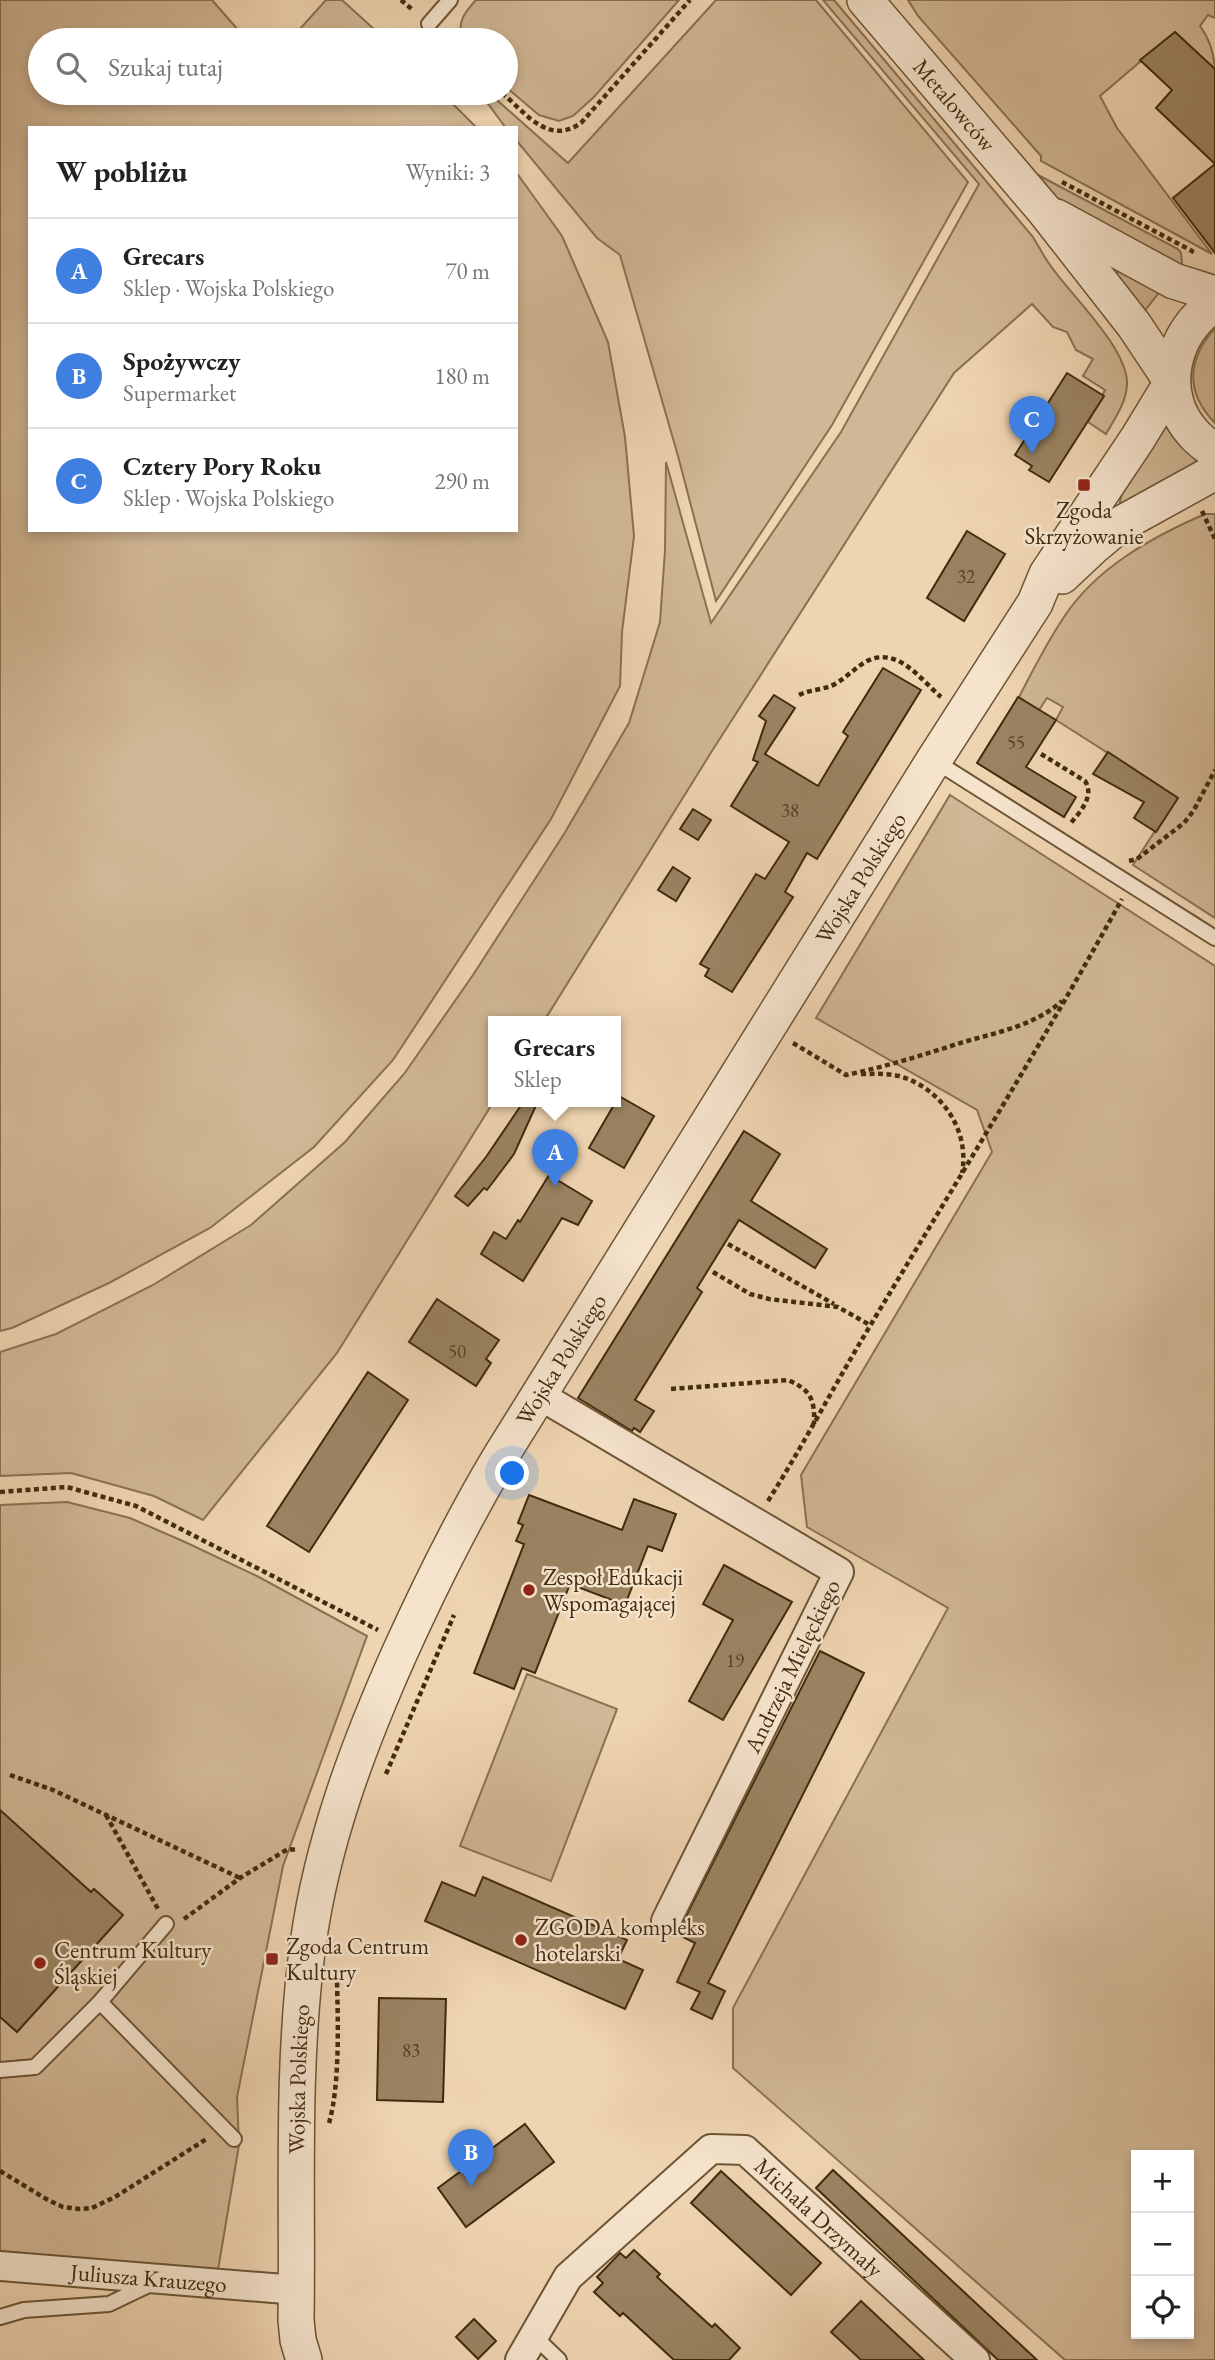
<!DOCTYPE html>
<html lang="pl">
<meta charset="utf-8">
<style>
:root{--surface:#fff;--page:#f6f6f6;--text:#222;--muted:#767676;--line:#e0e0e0;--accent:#b45309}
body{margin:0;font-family:"EB Garamond",serif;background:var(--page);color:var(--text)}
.controls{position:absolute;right:21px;bottom:21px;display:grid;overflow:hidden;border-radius:0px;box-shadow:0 4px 10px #0003}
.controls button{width:63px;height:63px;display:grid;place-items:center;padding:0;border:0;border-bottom:2px solid var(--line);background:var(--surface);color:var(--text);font:35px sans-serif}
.you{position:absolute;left:513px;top:1474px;width:24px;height:24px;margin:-18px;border:5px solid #fff;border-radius:50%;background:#1a73e8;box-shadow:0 0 0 10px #1a73e833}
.badge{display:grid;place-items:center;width:46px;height:46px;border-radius:50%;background:var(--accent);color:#fff;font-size:23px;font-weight:700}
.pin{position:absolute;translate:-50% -58px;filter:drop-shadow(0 2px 4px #0008)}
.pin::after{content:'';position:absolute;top:37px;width:24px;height:21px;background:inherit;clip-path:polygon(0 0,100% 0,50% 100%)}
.popup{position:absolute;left:488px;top:1016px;width:133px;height:91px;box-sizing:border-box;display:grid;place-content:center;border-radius:0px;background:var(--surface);filter:drop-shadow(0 2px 5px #0005);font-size:23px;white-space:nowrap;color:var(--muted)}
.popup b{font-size:26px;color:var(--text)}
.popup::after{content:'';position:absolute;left:50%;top:100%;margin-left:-14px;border:14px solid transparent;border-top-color:var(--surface)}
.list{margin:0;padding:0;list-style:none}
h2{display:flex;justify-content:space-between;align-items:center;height:91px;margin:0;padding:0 28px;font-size:30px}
h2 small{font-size:23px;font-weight:400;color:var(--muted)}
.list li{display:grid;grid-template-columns:46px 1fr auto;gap:21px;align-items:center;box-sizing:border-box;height:105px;padding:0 28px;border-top:2px solid var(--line)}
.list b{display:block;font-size:26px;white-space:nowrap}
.list p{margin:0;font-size:23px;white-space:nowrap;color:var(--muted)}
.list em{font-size:23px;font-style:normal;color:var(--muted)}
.icon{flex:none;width:38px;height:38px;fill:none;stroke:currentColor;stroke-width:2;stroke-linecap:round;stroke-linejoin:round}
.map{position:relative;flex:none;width:1215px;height:2360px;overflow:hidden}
.search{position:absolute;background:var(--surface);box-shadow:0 4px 10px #0003;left:28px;top:28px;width:490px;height:77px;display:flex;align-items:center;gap:18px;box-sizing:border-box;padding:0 24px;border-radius:38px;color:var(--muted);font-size:26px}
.panel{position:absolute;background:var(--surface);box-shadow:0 4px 10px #0003;left:28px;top:126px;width:490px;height:406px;border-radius:0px}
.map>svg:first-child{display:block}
.green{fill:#d1b795;stroke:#897150;stroke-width:2;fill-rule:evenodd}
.building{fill:#9b8362;stroke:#412b0c;stroke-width:2}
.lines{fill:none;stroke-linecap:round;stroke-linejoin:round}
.service-casing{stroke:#6c5535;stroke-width:18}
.minor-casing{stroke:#6c5535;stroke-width:32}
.tertiary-casing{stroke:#6c5535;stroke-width:38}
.path{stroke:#412b0c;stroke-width:4.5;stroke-dasharray:5 3.5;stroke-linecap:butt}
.service{stroke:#f5e3cc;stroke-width:14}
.minor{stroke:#f5e3cc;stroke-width:28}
.tertiary{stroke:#f5e3cc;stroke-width:35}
.poi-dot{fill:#8f2418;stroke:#f5e3cc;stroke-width:2.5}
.labels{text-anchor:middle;stroke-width:5;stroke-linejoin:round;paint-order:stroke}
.number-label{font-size:19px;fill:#584122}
.street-label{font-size:23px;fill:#412b0c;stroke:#f5e3cc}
.poi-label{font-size:23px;fill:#412b0c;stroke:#f5e3cc;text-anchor:start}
</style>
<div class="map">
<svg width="1215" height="2360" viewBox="0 0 1215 2360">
<rect width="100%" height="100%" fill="#efd4b1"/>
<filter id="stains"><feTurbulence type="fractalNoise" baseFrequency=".00286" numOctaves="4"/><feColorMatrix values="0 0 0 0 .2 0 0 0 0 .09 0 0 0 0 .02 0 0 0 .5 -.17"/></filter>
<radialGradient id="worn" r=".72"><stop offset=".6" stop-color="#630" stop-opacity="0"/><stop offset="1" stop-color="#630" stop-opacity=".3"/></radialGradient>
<!-- green -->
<g class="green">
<polygon points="0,0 212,0 247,40 40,40 40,93 442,93 477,128 30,128 30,530 516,530 516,172 562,236 608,342 625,437 634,536 622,632 620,686 551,819 393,1060 314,1147 210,1228 109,1283 12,1328 0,1331"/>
<polygon points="326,0 342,0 386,40 290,40"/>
<path d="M476,0H679L594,97L573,116L559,121L539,115L506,87V40H462C457,22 464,13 476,0Z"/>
<polygon points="716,0 816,0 968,182 832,425 716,601 678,456 620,255 597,238 516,140 516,128 506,128 480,93 489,93 568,163"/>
<path d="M823,0H834L1033,237C1039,247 1045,259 1053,269C1073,297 1129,350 1127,385C1126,403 1115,418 1106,434L1088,422L1105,390L1083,376L1093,359L1076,350L1067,332L1053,327L1032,304L954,373L712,751L544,1021H494V1101L337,1353L203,1520L154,1496L71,1473L0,1476V1352L56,1334L153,1285L251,1225L345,1142L404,1074L473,975L564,834L629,723L660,622L665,550L666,462L711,623L841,432L979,184Z"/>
<path d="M908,0H1215V18L1208,15L1200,26C1209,38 1214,54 1215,69L1175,32L1100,96L1117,128L1212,254L1041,161V156L918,16Z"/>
<path d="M1038,175L1178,249L1181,253L1182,263L1181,266C1155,252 1041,201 1038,175Z"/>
<polygon points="1118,271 1161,290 1143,313 1116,276"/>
<path d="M1215,328V423C1185,392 1187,360 1215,328Z"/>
<path d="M1167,423L1203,460L1124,503H1120C1119,489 1157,438 1167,423Z"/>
<path d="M1205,514H1215V918L1133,865L1177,797L1056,720L1063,707L1047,698L1039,710L1019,697C1033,670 1047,642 1064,617C1096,568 1152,537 1205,514Z"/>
<path d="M950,795L1215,966V2360H1065L733,2068V2008L948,1608L807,1527L801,1475L992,1152L977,1110L816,1018ZM1136,2155H1189V2334H1136Z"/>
<polygon points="67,1502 130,1518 185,1542 257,1576 367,1636 283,1866 237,2097 239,2145 216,2282 0,2268 0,1505"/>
<polygon points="527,1674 617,1709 551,1881 460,1846"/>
</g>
<!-- building -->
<g class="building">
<polygon points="1175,32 1215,69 1215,253 1173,198 1215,164 1156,108 1172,90 1140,60"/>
<polygon points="1067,373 1104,396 1049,482 1029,470 1032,466 1015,455"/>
<polygon points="967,531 1005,554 964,621 927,598"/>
<polygon points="883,668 921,690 817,859 807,853 785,892 793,897 732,992 705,976 709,969 700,964 756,874 765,879 789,842 731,806 758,762 753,760 766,721 759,716 774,695 795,708 765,754 818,786 848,736 843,732"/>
<polygon points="1018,697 1056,720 1026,767 1076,797 1064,817 977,763"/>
<polygon points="1108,752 1178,798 1156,832 1134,818 1144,802 1093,774"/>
<polygon points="693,809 711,820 698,840 680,829"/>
<polygon points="673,867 690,878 676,901 658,890"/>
<polygon points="619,1096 654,1116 624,1168 589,1148"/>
<polygon points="524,1101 538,1101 514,1154 487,1190 484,1188 468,1206 455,1196 486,1157"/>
<polygon points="744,1131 780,1154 751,1201 827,1249 815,1268 739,1220 697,1288 702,1292 635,1400 654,1411 640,1432 634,1428 632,1431 578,1398"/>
<polygon points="549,1175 592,1201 578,1225 562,1218 523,1281 481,1254 494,1232 506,1239 518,1220 520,1222"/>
<polygon points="437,1299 499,1340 486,1359 491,1363 476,1386 409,1342"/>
<polygon points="368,1372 408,1400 309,1552 267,1526"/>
<polygon points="529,1495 622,1530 634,1499 676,1514 662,1551 648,1546 625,1605 570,1584 535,1673 522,1668 514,1689 474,1673 524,1544 516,1541 523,1525 518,1523"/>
<polygon points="724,1565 792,1602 723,1720 689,1701 733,1620 703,1604"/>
<polygon points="820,1651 864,1673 708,1983 725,1991 712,2019 691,2009 700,1992 677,1982 695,1943 677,1934"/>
<polygon points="0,1810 91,1892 94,1889 123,1915 17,2032 0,2017"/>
<polygon points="483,1877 627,1940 618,1959 643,1970 625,2009 425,1921 442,1882 475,1896"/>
<polygon points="379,1998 446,1999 443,2102 377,2100"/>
<polygon points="525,2124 554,2162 466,2227 438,2188"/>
<polygon points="833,2170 1037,2360 998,2360 816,2188"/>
<polygon points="721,2171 821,2263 791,2295 691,2203"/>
<polygon points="634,2250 660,2274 657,2277 712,2327 715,2324 740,2348 729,2360 674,2360 623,2313 620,2316 594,2292 603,2283 597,2277 620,2253 626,2258"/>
<polygon points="861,2301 924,2360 861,2360 831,2332"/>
<polygon points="474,2319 496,2341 478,2359 456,2337"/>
</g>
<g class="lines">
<defs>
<g id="service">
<polyline points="429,24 450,0"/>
<polyline points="935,761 1215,938"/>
<polyline points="100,2002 234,2139"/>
<polyline points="0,2070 35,2067 100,2002 166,1924"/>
<polyline points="0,2317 24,2310 109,2304 153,2283"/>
<polyline points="535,2337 559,2360"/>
</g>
<g id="minor">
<polyline points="539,1395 839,1572 666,1921"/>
<path id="s1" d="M0,2266L297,2290"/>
<path id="s2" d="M520,2360L568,2277L711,2149L745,2150L975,2360"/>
</g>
<g id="tertiary">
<path id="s3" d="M865,0L1044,210L1134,325L1172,382"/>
<polyline points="1056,217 1174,281 1215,294"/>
<path d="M1215,304C1171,331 1157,395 1194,434C1200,441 1208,446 1215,452"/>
<polyline points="1062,576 1094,546 1119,525 1215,472"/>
<path id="s4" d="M304,2360L298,2340L296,2320C298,2195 291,2069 308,1944C322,1842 358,1746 400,1652C430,1586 462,1521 499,1459L934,760L1035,603L1047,574L1138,438L1172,382"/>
</g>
</defs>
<!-- service casing -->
<use href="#service" class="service-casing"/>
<!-- minor casing -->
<use href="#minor" class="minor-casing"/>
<!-- tertiary casing -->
<use href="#tertiary" class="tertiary-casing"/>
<!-- path -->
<g class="path">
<polyline points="401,0 414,11"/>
<path d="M502,93C526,113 548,146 581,123L690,0"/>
<polyline points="1062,182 1192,251 1189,256"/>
<polyline points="1202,511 1215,539"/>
<path d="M799,695C811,689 824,690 835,684C847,677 856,667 867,661C898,646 920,679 941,697"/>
<path d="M1041,754L1085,781C1095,796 1080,812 1070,824"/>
<polyline points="1129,861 1137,859 1184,823 1194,810 1215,770"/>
<path d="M793,1043L846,1075C884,1067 920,1056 957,1044C993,1033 1033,1027 1062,1001"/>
<path d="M861,1074C874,1074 886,1073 899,1076C942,1088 970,1131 962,1173"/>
<polyline points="728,1244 834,1304"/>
<polyline points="713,1272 750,1294 769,1299 838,1307 870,1325"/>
<path d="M671,1389L788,1380C811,1390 815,1400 814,1424"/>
<polyline points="0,1492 67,1487 136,1506 378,1630"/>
<path d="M768,1501C804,1444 835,1384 870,1326C955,1184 1042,1044 1122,899"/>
<polyline points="386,1774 454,1615"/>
<polyline points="10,1775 53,1790 240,1878"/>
<polyline points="106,1815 158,1909"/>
<polyline points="184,1919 240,1878 288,1849 297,1850"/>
<path d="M329,2123C340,2085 338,2022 337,1982"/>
<polyline points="0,2171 48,2200 63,2207 79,2209 92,2208 115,2197 208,2138"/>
</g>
<!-- service -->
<use href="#service" class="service"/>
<!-- minor -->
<use href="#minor" class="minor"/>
<!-- tertiary -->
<use href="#tertiary" class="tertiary"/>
</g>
<!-- markers -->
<g class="poi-dot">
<rect x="1077" y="478" width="14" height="14" rx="3.5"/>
<circle cx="529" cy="1590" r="7"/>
<circle cx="521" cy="1940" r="7"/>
<rect x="265" y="1952" width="14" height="14" rx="3.5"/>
<circle cx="40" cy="1963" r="7"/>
</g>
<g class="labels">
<!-- number labels -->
<g class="number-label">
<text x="966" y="583">32</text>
<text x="1016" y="749">55</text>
<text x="790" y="817">38</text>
<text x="457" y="1358">50</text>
<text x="735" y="1667">19</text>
<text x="411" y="2057">83</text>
</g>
<!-- street labels -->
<g class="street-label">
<text dy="8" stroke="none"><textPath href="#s3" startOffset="138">Metalowców</textPath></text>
<text dy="8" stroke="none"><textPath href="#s4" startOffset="1626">Wojska Polskiego</textPath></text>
<text dy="8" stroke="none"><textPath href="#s4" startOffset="1059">Wojska Polskiego</textPath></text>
<text transform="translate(792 1666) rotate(-64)" y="8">Andrzeja Mielęckiego</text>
<text dy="8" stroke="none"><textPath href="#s4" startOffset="282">Wojska Polskiego</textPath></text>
<text dy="8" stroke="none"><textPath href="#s2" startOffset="422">Michała Drzymały</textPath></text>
<text dy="8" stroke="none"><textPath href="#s1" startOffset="149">Juliusza Krauzego</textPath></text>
</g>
<!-- poi labels -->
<g class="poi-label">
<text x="1084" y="518" text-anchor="middle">Zgoda<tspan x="1084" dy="26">Skrzyżowanie</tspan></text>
<text x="543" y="1585">Zespoł Edukacji<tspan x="543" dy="26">Wspomagającej</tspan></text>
<text x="535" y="1935">ZGODA kompleks<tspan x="535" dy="26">hotelarski</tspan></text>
<text x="286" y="1954">Zgoda Centrum<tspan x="286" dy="26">Kultury</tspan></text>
<text x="54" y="1958">Centrum Kultury<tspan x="54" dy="26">Śląskiej</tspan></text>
</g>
</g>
<rect width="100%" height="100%" filter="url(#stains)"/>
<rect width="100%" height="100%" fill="url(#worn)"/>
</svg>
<div class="controls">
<button>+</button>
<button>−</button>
<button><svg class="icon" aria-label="locate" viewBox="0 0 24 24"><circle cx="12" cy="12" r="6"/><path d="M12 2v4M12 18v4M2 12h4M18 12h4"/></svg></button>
</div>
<div class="you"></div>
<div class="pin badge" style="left:555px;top:1187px;background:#3f7fe0">A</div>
<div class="popup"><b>Grecars</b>Sklep</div>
<div class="pin badge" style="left:471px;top:2187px;background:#3f7fe0">B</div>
<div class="pin badge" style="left:1032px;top:454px;background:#3f7fe0">C</div>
<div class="search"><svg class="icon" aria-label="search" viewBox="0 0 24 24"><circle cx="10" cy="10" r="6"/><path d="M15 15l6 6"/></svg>Szukaj tutaj</div>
<section class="panel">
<h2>W pobliżu<small>Wyniki: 3</small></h2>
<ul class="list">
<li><span class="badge" style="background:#3f7fe0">A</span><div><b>Grecars</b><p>Sklep · Wojska Polskiego</p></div><em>70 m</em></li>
<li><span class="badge" style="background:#3f7fe0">B</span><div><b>Spożywczy</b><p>Supermarket</p></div><em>180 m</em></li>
<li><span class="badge" style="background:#3f7fe0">C</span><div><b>Cztery Pory Roku</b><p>Sklep · Wojska Polskiego</p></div><em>290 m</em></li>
</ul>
</section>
</div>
